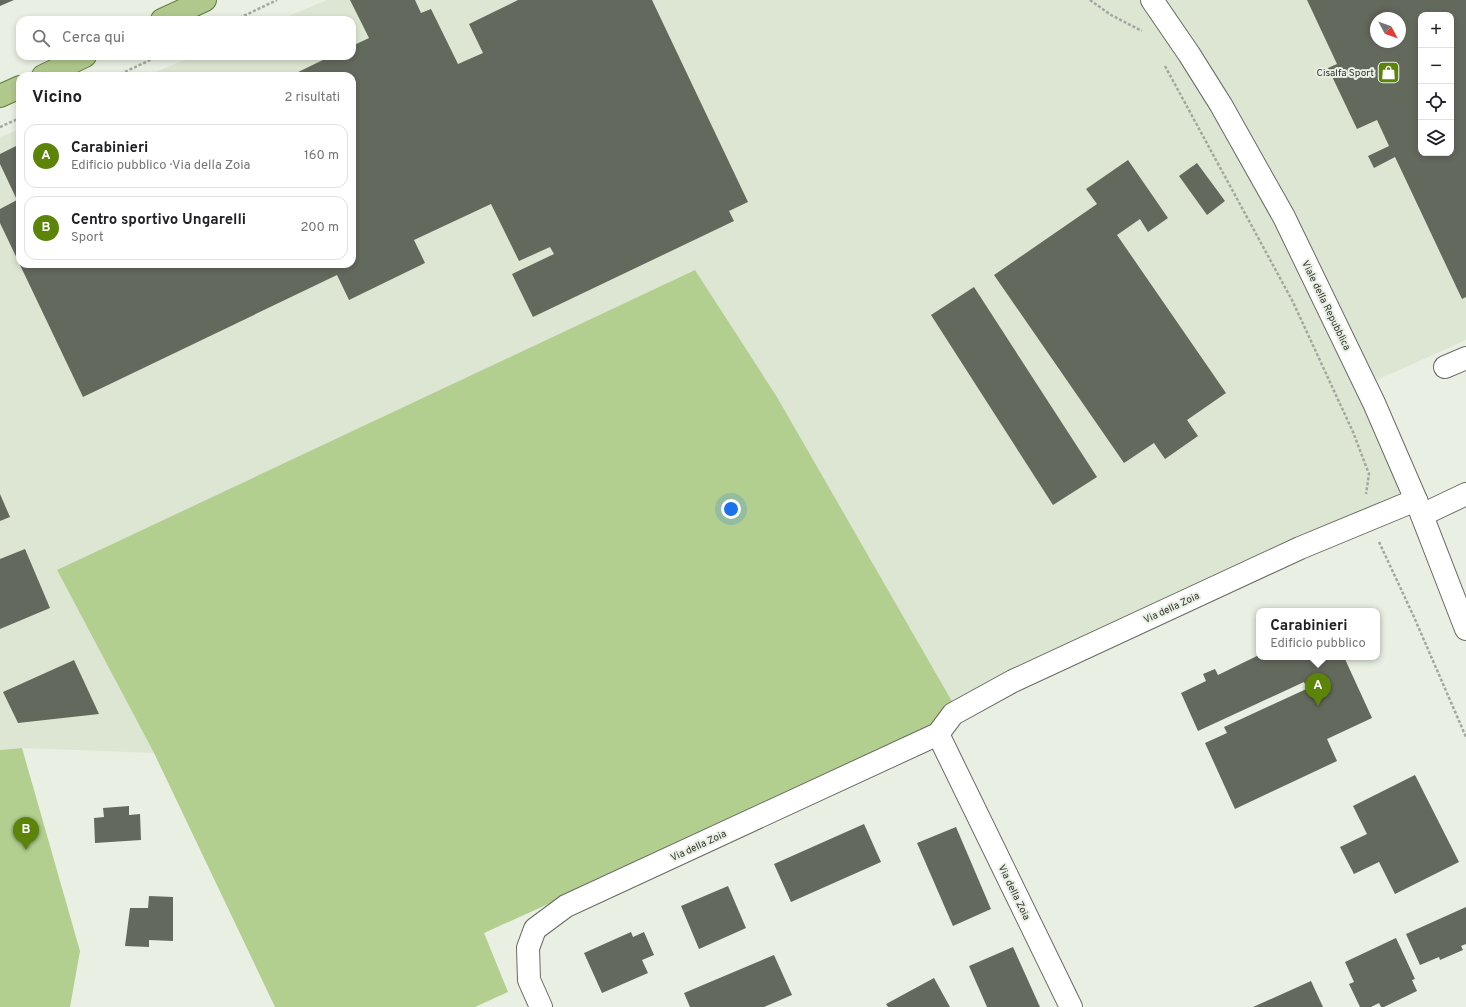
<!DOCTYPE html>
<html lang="it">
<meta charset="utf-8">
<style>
:root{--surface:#fff;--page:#f2f2f2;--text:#202124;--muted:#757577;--line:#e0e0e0;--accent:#5c8409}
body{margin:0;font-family:Overpass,sans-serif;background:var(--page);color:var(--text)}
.controls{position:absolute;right:12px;top:12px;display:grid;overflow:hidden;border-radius:8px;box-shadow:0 2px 6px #0003}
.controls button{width:36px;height:36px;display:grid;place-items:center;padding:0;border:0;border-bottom:1px solid var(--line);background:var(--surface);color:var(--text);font:20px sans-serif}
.compass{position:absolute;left:1370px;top:12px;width:36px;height:36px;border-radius:50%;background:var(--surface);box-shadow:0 2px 6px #0003;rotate:131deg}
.you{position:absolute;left:731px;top:509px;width:14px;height:14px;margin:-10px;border:3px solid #fff;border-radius:50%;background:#1a73e8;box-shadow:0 0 0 6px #1a73e833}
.badge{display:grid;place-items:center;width:26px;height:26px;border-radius:50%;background:var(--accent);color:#fff;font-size:13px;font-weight:700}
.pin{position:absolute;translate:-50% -33px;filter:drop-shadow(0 1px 2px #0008)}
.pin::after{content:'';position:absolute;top:21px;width:14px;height:12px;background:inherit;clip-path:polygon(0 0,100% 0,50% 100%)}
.popup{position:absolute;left:1256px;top:608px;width:124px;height:52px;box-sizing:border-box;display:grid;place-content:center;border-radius:8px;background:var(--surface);filter:drop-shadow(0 1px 3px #0005);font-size:13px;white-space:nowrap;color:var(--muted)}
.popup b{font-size:15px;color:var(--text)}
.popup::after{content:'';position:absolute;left:50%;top:100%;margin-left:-8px;border:8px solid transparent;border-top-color:var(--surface)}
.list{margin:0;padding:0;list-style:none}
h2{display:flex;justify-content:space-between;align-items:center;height:52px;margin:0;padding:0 16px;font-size:17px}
h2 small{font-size:13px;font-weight:400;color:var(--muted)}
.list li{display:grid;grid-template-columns:26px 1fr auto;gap:12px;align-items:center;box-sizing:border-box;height:64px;margin:0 8px 8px;padding:0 8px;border:1px solid var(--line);border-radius:12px}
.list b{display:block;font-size:15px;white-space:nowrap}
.list p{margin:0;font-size:13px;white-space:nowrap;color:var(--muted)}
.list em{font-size:13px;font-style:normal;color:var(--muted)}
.icon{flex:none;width:22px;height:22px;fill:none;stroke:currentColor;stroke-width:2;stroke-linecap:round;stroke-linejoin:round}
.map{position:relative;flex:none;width:1466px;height:1007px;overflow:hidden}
.search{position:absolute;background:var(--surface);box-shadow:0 2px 6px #0003;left:16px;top:16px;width:340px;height:44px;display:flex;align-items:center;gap:10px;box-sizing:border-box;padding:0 14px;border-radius:12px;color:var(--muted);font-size:15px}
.panel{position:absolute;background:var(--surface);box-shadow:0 2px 6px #0003;left:16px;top:72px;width:340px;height:196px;border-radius:12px}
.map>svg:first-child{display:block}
.built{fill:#dde6d3;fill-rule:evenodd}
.green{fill:#b2cf8f}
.building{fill:#64695e;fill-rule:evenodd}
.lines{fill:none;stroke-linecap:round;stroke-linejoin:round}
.minor-casing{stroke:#686d63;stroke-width:24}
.major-casing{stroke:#627d3a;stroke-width:24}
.path{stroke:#a3a79f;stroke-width:2.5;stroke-dasharray:3 2;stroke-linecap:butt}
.minor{stroke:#fff;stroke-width:22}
.major{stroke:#b0c88c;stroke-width:22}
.labels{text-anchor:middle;stroke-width:4;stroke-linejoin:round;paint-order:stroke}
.poi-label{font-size:10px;fill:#323430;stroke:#e9efe3;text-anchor:end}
.street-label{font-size:10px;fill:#323430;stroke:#e9efe3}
</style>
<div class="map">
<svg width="1466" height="1007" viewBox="0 0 1466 1007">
<rect width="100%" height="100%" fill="#e9efe3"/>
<!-- built -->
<path class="built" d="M327,0H1466V340L1368,384L1414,504L961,717L777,397L695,270L57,570L154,753L22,748L0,750V137L20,129V264H352V76H146L194,56H352V20H279ZM1421,15H1451V153H1421ZM1376,18H1400V42H1376Z"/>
<!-- green -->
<g class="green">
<polygon points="695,270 777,397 961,717 484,933 508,992 475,1007 275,1007 154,753 57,570"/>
<polygon points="22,748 80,951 70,1007 0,1007 0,750"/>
</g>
<!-- building -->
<g class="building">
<polygon points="0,0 14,0 0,6"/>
<polygon points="350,0 415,0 421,13 431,9 458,64 483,53 469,24 518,0 652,0 748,202 729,211 734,221 533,317 512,274 554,254 550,247 519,261 491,204 414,240 425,263 349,300 337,275 83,397 0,223 0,209 17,200 0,164 0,154 20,144 20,264 352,264 352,76 290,76 331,56 352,56 352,46 369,38"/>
<path d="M1307,0H1466V297L1462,299L1395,157L1374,168L1368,156L1389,146L1377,120L1357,129L1328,68L1337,64ZM1421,15H1451V153H1421ZM1376,18H1400V42H1376Z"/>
<polygon points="1128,160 1168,218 1148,232 1140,219 1117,235 1226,393 1187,420 1198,436 1165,459 1154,443 1124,463 994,275 1097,204 1086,189"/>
<polygon points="1197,163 1225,201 1207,215 1179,176"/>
<polygon points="974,287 1097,477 1053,505 931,315"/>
<polygon points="0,494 10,517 0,521"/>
<polygon points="25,549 50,608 0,629 0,559"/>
<polygon points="1259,655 1259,657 1344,657 1372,718 1327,739 1337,761 1235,809 1205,743 1227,733 1224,727 1315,685 1313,681 1305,684 1304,682 1198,731 1181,693 1206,681 1203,674 1215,669 1218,675"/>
<polygon points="74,660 99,714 18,723 3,692"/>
<polygon points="1415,775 1459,862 1395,894 1379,862 1354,874 1340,847 1367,834 1353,806"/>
<polygon points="129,806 129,815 140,814 141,840 95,843 94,818 104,817 103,808"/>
<polygon points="864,824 881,862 791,902 774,864"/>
<polygon points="956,827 991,909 953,926 917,843"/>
<polygon points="728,886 746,928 699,949 681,906"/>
<polygon points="149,896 173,897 173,941 149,940 149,947 125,946 130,908 148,908"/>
<polygon points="1466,907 1466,944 1461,946 1463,950 1440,960 1439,957 1420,965 1406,934"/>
<polygon points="631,932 633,937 644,932 654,955 642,960 648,973 602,993 584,953"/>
<polygon points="1396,938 1415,979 1412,980 1417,991 1384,1007 1381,1007 1379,1003 1371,1007 1360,1007 1349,984 1354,982 1345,962"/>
<polygon points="1013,947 1040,1007 987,1007 969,966"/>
<polygon points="774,955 792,995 764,1007 690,1007 684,993"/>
<polygon points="934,978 950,1007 888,1007 886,1004"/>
<polygon points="1311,981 1323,1007 1253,1007"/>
</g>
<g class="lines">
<defs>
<g id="minor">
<polyline points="1152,0 1189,54 1221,105 1284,217 1374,403 1416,500 1466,629"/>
<polyline points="1445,367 1466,358"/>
<polyline points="1422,515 1466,494"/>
<polyline points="938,734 1071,1007"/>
<polyline points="541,1007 529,980 528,948 535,929 566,906 938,734 953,714 1013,681 1300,548 1416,500"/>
</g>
<g id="major">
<polyline points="162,20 205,0"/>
<polyline points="43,76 85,56"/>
<polyline points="0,96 20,87"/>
</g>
</defs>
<!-- minor casing -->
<use href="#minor" class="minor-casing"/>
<!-- major casing -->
<use href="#major" class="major-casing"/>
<!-- path -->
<g class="path">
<polyline points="1090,0 1111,15 1142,31"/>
<polyline points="235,20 277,0"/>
<polyline points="1165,66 1293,302 1353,432 1369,474 1366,494"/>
<polyline points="116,76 159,56"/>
<polyline points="0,127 20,118"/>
<polyline points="1379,542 1414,617 1466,737"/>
</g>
<!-- minor -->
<use href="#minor" class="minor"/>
<!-- major -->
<use href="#major" class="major"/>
</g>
<!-- icons -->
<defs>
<symbol id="shop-square" viewBox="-11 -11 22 22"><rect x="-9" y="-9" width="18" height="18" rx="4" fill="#5c8409" stroke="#e9efe3"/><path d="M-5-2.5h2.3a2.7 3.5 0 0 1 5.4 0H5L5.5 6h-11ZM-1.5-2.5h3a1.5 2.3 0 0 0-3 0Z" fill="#fff"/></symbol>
</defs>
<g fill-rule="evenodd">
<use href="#shop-square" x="1376" y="60" width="25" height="25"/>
</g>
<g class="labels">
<!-- poi labels -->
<g class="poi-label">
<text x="1374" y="76">Cisalfa Sport</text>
</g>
<!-- street labels -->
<g class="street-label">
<text transform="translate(1327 305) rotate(64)" y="4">Viale della Repubblica</text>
<text transform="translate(1171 607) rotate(-25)" y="4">Via della Zoia</text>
<text transform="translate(698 845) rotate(-25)" y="4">Via della Zoia</text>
<text transform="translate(1015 892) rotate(64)" y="4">Via della Zoia</text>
</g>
</g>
</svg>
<div class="controls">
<button>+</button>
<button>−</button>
<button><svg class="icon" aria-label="locate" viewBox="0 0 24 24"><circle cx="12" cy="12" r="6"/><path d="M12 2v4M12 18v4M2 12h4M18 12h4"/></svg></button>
<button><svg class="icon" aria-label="layers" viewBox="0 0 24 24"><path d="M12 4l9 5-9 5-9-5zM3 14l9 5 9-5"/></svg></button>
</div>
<svg class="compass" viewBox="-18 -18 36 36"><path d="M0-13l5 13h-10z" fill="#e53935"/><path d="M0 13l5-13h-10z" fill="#757577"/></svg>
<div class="you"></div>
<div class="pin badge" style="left:1318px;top:706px">A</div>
<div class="popup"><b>Carabinieri</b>Edificio pubblico</div>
<div class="pin badge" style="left:26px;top:850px">B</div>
<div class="search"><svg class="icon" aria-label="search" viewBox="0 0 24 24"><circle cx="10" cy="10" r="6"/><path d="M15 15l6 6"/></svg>Cerca qui</div>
<section class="panel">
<h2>Vicino<small>2 risultati</small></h2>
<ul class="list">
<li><span class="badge">A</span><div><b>Carabinieri</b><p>Edificio pubblico · Via della Zoia</p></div><em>160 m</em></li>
<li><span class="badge">B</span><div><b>Centro sportivo Ungarelli</b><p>Sport</p></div><em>200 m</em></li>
</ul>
</section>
</div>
